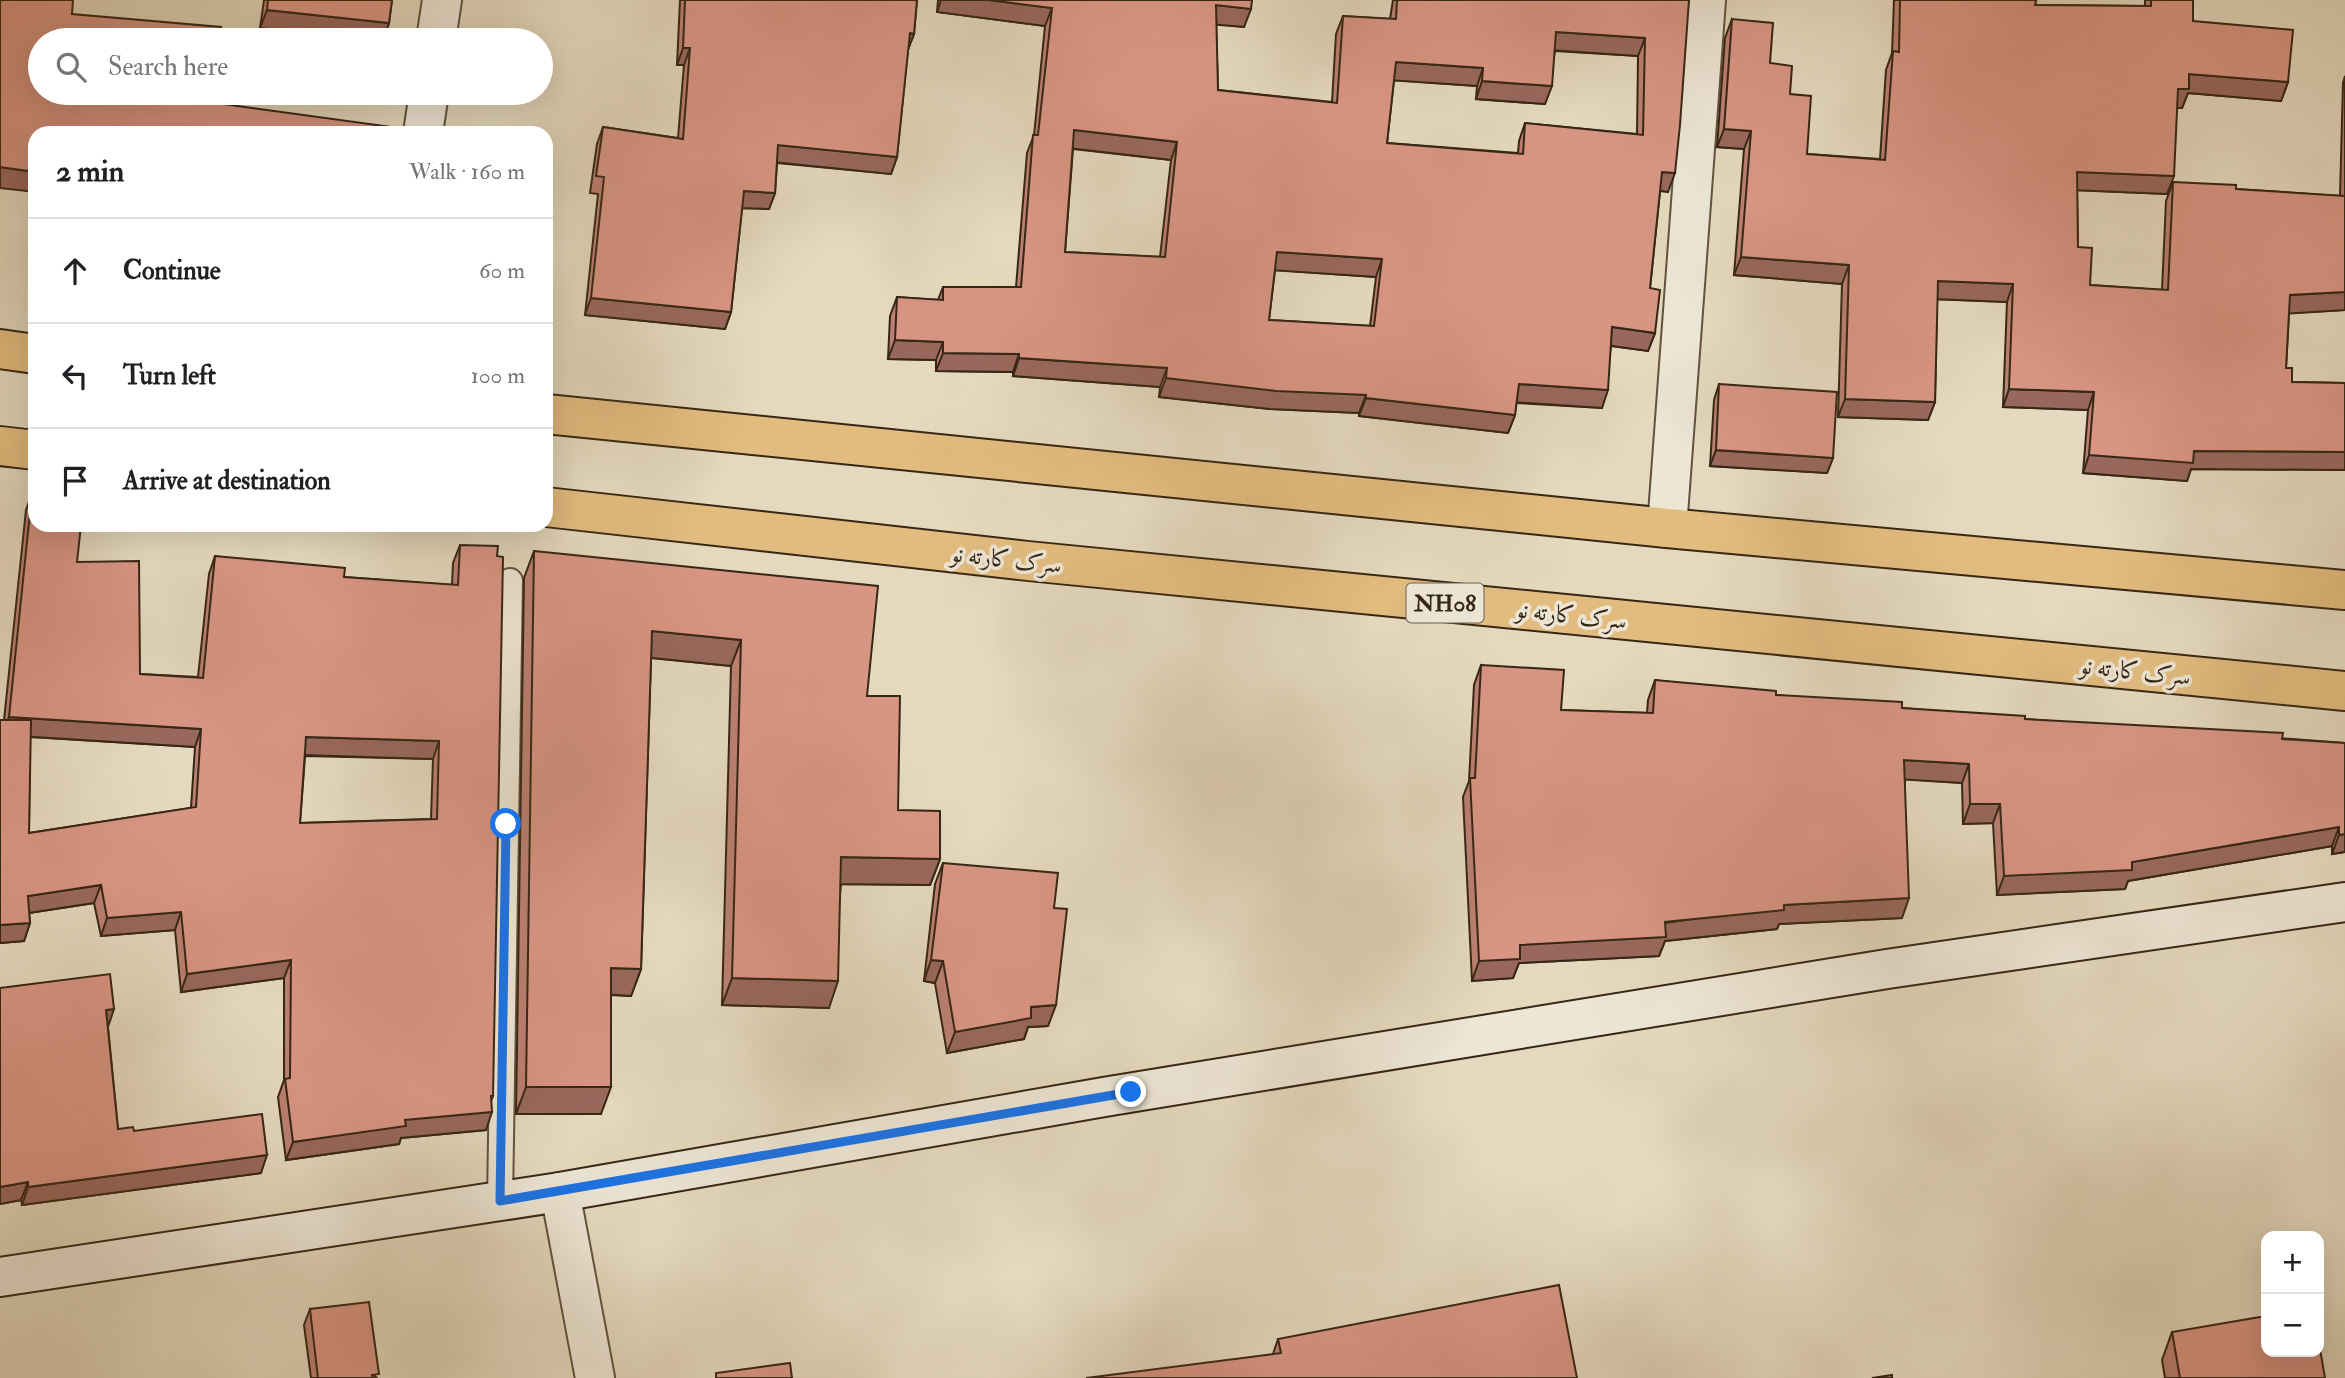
<!DOCTYPE html>
<meta charset="utf-8">
<style>
:root{--surface:#fff;--page:#f2f2f2;--text:#202124;--muted:#757577;--line:#e0e0e0}
body{margin:0;font-family:"IM FELL Double Pica",Amiri,serif;background:var(--page);color:var(--text)}
.controls{position:absolute;right:21px;bottom:21px;display:grid;overflow:hidden;border-radius:14px;box-shadow:0 7px 28px #0002}
.controls button{width:63px;height:63px;display:grid;place-items:center;padding:0;border:0;border-bottom:2px solid var(--line);background:var(--surface);color:var(--text);font:35px sans-serif}
.stop{position:absolute;width:21px;height:21px;margin:-16px;border:5px solid #1a73e8;border-radius:50%;background:#fff}
.stop.end{background:#1a73e8;border-color:#fff;box-shadow:0 2px 7px #0008}
.list{margin:0;padding:0;list-style:none}
h2{display:flex;justify-content:space-between;align-items:center;height:91px;margin:0;padding:0 28px;font-size:30px}
h2 small{font-size:23px;font-weight:400;color:var(--muted)}
.list li{display:grid;grid-template-columns:46px 1fr auto;gap:21px;align-items:center;box-sizing:border-box;height:105px;padding:0 28px;border-top:2px solid var(--line)}
.list b{display:block;font-size:26px;white-space:nowrap}
.list em{font-size:23px;font-style:normal;color:var(--muted)}
.icon{flex:none;width:38px;height:38px;fill:none;stroke:currentColor;stroke-width:2;stroke-linecap:round;stroke-linejoin:round}
.map{position:relative;flex:none;width:2345px;height:1378px;overflow:hidden}
.search{position:absolute;background:var(--surface);box-shadow:0 7px 28px #0002;left:28px;top:28px;width:525px;height:77px;display:flex;align-items:center;gap:18px;box-sizing:border-box;padding:0 24px;border-radius:38px;color:var(--muted);font-size:26px}
.panel{position:absolute;background:var(--surface);box-shadow:0 7px 28px #0002;left:28px;top:126px;width:525px;height:406px;border-radius:21px}
.map>svg:first-child{display:block}
.lines{fill:none;stroke-linecap:round;stroke-linejoin:round}
.service-casing{stroke:#62533f;stroke-width:28}
.minor-casing{stroke:#62533f;stroke-width:42}
.secondary-casing{stroke:#362615;stroke-width:42}
.trunk-casing{stroke:#362615;stroke-width:42}
.service{stroke:#ede6d5;stroke-width:24}
.minor{stroke:#ede6d5;stroke-width:38}
.secondary{stroke:#ede6d5;stroke-width:38}
.trunk{stroke:#e2bc7f;stroke-width:38}
.wall{fill:#bb8072;stroke:#362615;stroke-width:2;fill-rule:evenodd}
.shaded-wall{fill:#98685c;stroke:#362615;stroke-width:2}
.building{fill:#d99584;stroke:#362615;stroke-width:2;fill-rule:evenodd}
.route{stroke:#1a73e8;stroke-width:9}
.labels{text-anchor:middle;stroke-width:7;stroke-linejoin:round;paint-order:stroke}
.shield{fill:#ede6d5;stroke:#6d604f;stroke-width:2}
.shield-label{font-size:23px;font-weight:bold;fill:#362615}
.street-label{font-size:24px;fill:#362615;stroke:#ede6d5}
</style>
<div class="map">
<svg width="2345" height="1378" viewBox="0 0 2345 1378">
<rect width="100%" height="100%" fill="#e4d9be"/>
<filter id="stains"><feTurbulence type="fractalNoise" baseFrequency=".00286" numOctaves="4"/><feColorMatrix values="0 0 0 0 .2 0 0 0 0 .09 0 0 0 0 .02 0 0 0 .5 -.17"/></filter>
<radialGradient id="worn" r=".72"><stop offset=".6" stop-color="#630" stop-opacity="0"/><stop offset="1" stop-color="#630" stop-opacity=".3"/></radialGradient>
<g class="lines">
<defs>
<polyline id="service" points="500,1201 510,581"/>
<g id="minor">
<polyline points="436,40 442,0"/>
<polyline points="423,133 429,93"/>
<polyline points="1667,528 1706,0"/>
<polyline points="560,1192 595,1378"/>
</g>
<polyline id="secondary" points="0,1277 560,1192 1104,1097 1887,969 2345,902"/>
<g id="trunk">
<polyline points="0,349 35,354"/>
<polyline points="546,414 1667,528 2345,590"/>
<polyline points="0,446 35,450"/>
<polyline points="546,507 1028,561 2345,691"/>
</g>
</defs>
<!-- service casing -->
<use href="#service" class="service-casing"/>
<!-- minor casing -->
<use href="#minor" class="minor-casing"/>
<!-- secondary casing -->
<use href="#secondary" class="secondary-casing"/>
<!-- trunk casing -->
<use href="#trunk" class="trunk-casing"/>
<!-- service -->
<use href="#service" class="service"/>
<!-- minor -->
<use href="#minor" class="minor"/>
<!-- secondary -->
<use href="#secondary" class="secondary"/>
<!-- trunk -->
<use href="#trunk" class="trunk"/>
</g>
<!-- wall -->
<g class="wall">
<polygon points="264,0 392,0 389,23 383,40 369,40 260,28"/>
<polygon points="680,0 917,0 914,34 908,49 897,157 891,174 777,163 775,193 769,209 742,208 731,312 725,329 585,315 598,194 590,193 597,144 603,127 678,138 684,65 677,65"/>
<path d="M938,0H1252L1244,27L1216,24L1218,90L1332,102L1336,34L1343,16L1390,19L1393,0H1689L1668,192L1660,191L1650,288L1655,333L1648,351L1611,346L1602,408L1516,403L1515,415L1508,433L1359,416V413L1270,409L1159,397L1160,387L1013,376V372L936,371V360L888,359L890,316L897,297L938,300L943,287H1016L1027,153L1034,135L1045,26L937,12ZM1555,51L1638,56L1637,134L1525,123L1519,141L1518,153L1387,143L1394,80L1477,86L1476,99L1545,104ZM1073,149L1171,160L1160,257L1065,252ZM1275,270L1376,277L1370,326L1269,320Z"/>
<polygon points="1894,0 2036,0 2035,5 2145,6 2145,0 2193,0 2193,21 2288,82 2281,101 2188,93 2182,108 2177,108 2167,194 2077,190 2078,247 2090,285 2162,290 2166,201 2173,182 2236,189 2340,196 2343,83 2345,76 2345,310 2289,313 2286,368 2292,382 2345,383 2345,470 2191,469 2187,481 2083,473 2088,410 2003,407 2007,302 1937,299 1935,402 1928,420 1838,417 1842,284 1734,275 1744,149 1717,147 1725,38 1732,19 1770,63 1790,94 1807,154 1880,159 1886,70 1892,53"/>
<polygon points="1719,384 1833,458 1827,473 1710,466 1714,400"/>
<path d="M32,493L77,562L140,674L198,677L209,574L215,556L344,577L452,585L453,563L460,545L491,1101L486,1130L401,1138L399,1144L286,1160L278,1097L284,1080V978L181,992L175,930L101,936L94,903L29,913L30,923L24,941L0,943V720H4L26,510ZM30,737L195,747L191,808L29,833ZM305,756L433,759L431,819L300,823Z"/>
<polygon points="534,551 867,696 898,810 940,859 930,885 841,884 829,1008 722,1005 731,666 651,658 641,969 631,996 611,995 601,1114 516,1114 524,578"/>
<polygon points="1481,665 1561,710 1647,713 1648,700 1655,680 1776,695 1902,708 2025,719 2345,743 2345,852 2332,854 2332,846 2128,881 2125,889 1997,895 1993,823 1963,824 1962,783 1905,779 1902,918 1779,924 1777,929 1665,941 1659,956 1519,963 1513,978 1472,981 1463,797 1469,781 1474,685"/>
<polygon points="943,863 1054,908 1048,1026 1028,1027 1024,1039 947,1053 935,983 924,981 935,884"/>
<polygon points="0,988 108,1027 118,1129 134,1131 261,1173 22,1205 21,1200 0,1204"/>
<polygon points="310,1309 377,1378 311,1378 304,1325"/>
<polygon points="2172,1332 2325,1378 2165,1378 2162,1360"/>
<polygon points="1278,1339 1577,1378 1273,1354"/>
</g>
<!-- shaded-wall -->
<g class="shaded-wall">
<polygon points="941,0 989,0 1052,8 1045,26 937,12"/>
<polygon points="1216,5 1251,9 1244,27 1209,24"/>
<polygon points="267,10 389,23 383,40 369,40 260,28"/>
<polygon points="1556,32 1645,38 1638,56 1549,50"/>
<polygon points="910,33 914,34 908,50"/>
<polygon points="683,48 690,48 684,65 677,65"/>
<polygon points="1396,62 1483,68 1477,86 1389,80"/>
<polygon points="2189,74 2288,82 2281,101 2188,93 2182,108 2172,108 2178,89"/>
<polygon points="1482,81 1552,86 1545,104 1476,99"/>
<polygon points="372,93 406,93 404,98 371,96"/>
<polygon points="1724,129 1751,131 1744,149 1717,147"/>
<polygon points="1074,130 1177,142 1171,160 1068,148"/>
<polygon points="778,145 897,157 891,174 772,162"/>
<polygon points="0,167 35,172 35,192 0,188"/>
<polygon points="1662,172 1675,173 1668,192 1656,190"/>
<polygon points="2077,172 2174,176 2167,194 2071,190"/>
<polygon points="744,191 775,193 769,209 738,208"/>
<polygon points="1277,252 1382,259 1376,277 1270,270"/>
<polygon points="1741,257 1849,265 1842,284 1734,275"/>
<polygon points="1938,281 2013,284 2007,302 1931,299"/>
<polygon points="2345,292 2345,310 2284,314 2290,295"/>
<polygon points="591,298 731,312 725,329 585,315"/>
<polygon points="1612,327 1655,333 1648,351 1605,345"/>
<polygon points="895,340 943,342 936,360 888,359"/>
<polygon points="943,353 1019,354 1013,372 936,371"/>
<polygon points="1019,358 1167,368 1160,387 1013,376"/>
<polygon points="1166,378 1366,395 1359,413 1270,409 1159,397"/>
<polygon points="1519,384 1608,390 1602,408 1512,402"/>
<polygon points="2009,389 2094,392 2088,410 2003,407"/>
<polygon points="1366,398 1515,415 1508,433 1359,416"/>
<polygon points="1845,399 1935,402 1928,420 1838,417"/>
<polygon points="1716,450 1833,458 1827,473 1710,466"/>
<polygon points="2194,451 2345,452 2345,470 2191,469 2187,481 2083,473 2089,455"/>
<polygon points="652,631 741,640 731,666 642,657"/>
<polygon points="9,717 201,729 195,747 2,735"/>
<polygon points="306,737 439,741 433,759 300,755"/>
<polygon points="1904,760 1969,764 1962,783 1897,779"/>
<polygon points="1970,804 2000,804 1993,823 1963,824"/>
<polygon points="2339,827 2332,846 2128,881 2125,889 1997,895 2004,876 2132,862"/>
<polygon points="2345,834 2345,852 2332,854 2339,835"/>
<polygon points="841,857 940,859 930,885 832,884"/>
<polygon points="101,885 94,903 22,914 28,896"/>
<polygon points="1909,898 1902,918 1779,924 1777,929 1665,941 1659,956 1519,963 1513,978 1472,981 1479,961 1520,945 1784,905"/>
<polygon points="181,912 175,930 101,936 107,918"/>
<polygon points="30,923 24,941 0,943 0,925"/>
<polygon points="291,960 284,978 181,992 187,974"/>
<polygon points="931,960 943,961 935,983 924,981"/>
<polygon points="611,968 641,969 631,996 601,994"/>
<polygon points="732,978 838,981 829,1008 722,1005"/>
<polygon points="1056,1005 1048,1026 1028,1027 1024,1039 947,1053 955,1032 1031,1007"/>
<polygon points="114,1009 108,1027 106,1010"/>
<polygon points="526,1087 611,1087 601,1114 516,1114"/>
<polygon points="491,1096 493,1096 487,1112 492,1112 486,1130 401,1138 399,1144 286,1160 293,1142 405,1120"/>
<polygon points="267,1155 261,1173 22,1205 28,1187"/>
<polygon points="28,1182 21,1200 0,1204 0,1187"/>
</g>
<!-- building -->
<g class="building">
<polygon points="0,0 73,0 72,14 221,27 220,40 40,40 40,93 216,93 215,103 399,128 398,133 35,133 35,172 0,167"/>
<polygon points="268,0 392,0 389,23 267,10"/>
<polygon points="685,0 917,0 914,34 910,33 897,157 778,145 775,193 744,191 731,312 591,298 604,177 596,176 603,127 683,139 690,48 683,48"/>
<path d="M989,0H1252L1251,9L1216,5L1218,90L1337,103L1343,16L1396,19L1397,0H1689L1680,125L1675,173L1662,172L1650,288L1660,290L1655,333L1612,327L1608,390L1519,384L1515,415L1366,398V395L1276,391L1166,378L1167,368L1019,358V354L943,353V342L895,340L897,297L943,300V287H1021L1033,135H1038L1052,8ZM1556,32L1645,38L1643,135L1525,123L1523,154L1387,143L1396,62L1483,68L1482,81L1552,86ZM1074,130L1177,142L1165,257L1065,252ZM1277,252L1382,259L1374,326L1269,320Z"/>
<polygon points="1900,0 2036,0 2035,5 2151,6 2151,0 2193,0 2193,21 2293,30 2288,82 2189,74 2189,89 2178,89 2174,176 2077,172 2078,247 2092,248 2090,285 2168,290 2173,182 2236,185 2236,189 2345,196 2345,292 2290,295 2286,368 2292,368 2292,382 2345,383 2345,452 2194,451 2193,463 2089,455 2094,392 2009,389 2013,284 1938,281 1935,402 1845,399 1849,265 1741,257 1751,131 1724,129 1732,19 1773,23 1770,63 1792,66 1790,94 1811,96 1807,154 1885,160 1893,51 1899,52"/>
<polygon points="1719,384 1837,392 1833,458 1716,450"/>
<path d="M32,493H35V525H81L77,562L139,561L140,674L203,678L215,556L345,568L344,577L458,585L460,545L498,546L497,556L503,557L493,1096H491L492,1112L405,1120L406,1126L293,1142L285,1079L290,1078L291,960L187,974L181,912L107,918L101,885L28,896L30,923L0,925V720H31L29,833L196,807L201,729L9,717ZM306,737L439,741L437,819L300,823Z"/>
<polygon points="534,551 878,586 867,696 900,696 898,810 940,811 940,859 841,857 838,981 732,978 741,640 652,631 641,969 611,968 611,1087 526,1087"/>
<polygon points="1481,665 1564,670 1561,710 1653,713 1655,680 1776,691 1776,695 1902,702 1902,708 2025,716 2025,719 2283,733 2282,739 2345,743 2345,834 2339,835 2339,827 2132,862 2132,870 2004,876 2000,804 1970,804 1969,764 1904,760 1909,898 1784,905 1784,910 1665,922 1666,937 1520,945 1520,959 1479,961 1470,778 1475,778"/>
<polygon points="943,863 1058,873 1054,908 1067,909 1056,1005 1031,1007 1031,1018 955,1032 943,961 931,960"/>
<polygon points="110,974 114,1009 106,1010 118,1129 133,1127 134,1131 262,1114 267,1155 28,1187 28,1182 0,1187 0,988"/>
<polygon points="1559,1285 1577,1378 1086,1378 1281,1353 1278,1339"/>
<polygon points="369,1302 379,1374 372,1375 373,1378 318,1378 310,1309"/>
<polygon points="2266,1316 2266,1352 2319,1352 2319,1343 2325,1378 2180,1378 2172,1332"/>
<polygon points="790,1363 792,1378 716,1378 716,1373"/>
<polygon points="1892,1375 1892,1378 1872,1378"/>
</g>
<g class="lines">
<!-- route -->
<polyline class="route" points="506,824 500,1201 1131,1092"/>
</g>
<g class="labels">
<!-- shield labels -->
<rect class="shield" x="1406.5" y="583.5" width="77" height="39" rx="5"/>
<g class="shield-label">
<text x="1445" y="611">NH08</text>
</g>
<!-- street labels -->
<g class="street-label">
<text transform="translate(1006 559) rotate(6)" y="8">سرک کارته نو</text>
<text transform="translate(1571 615) rotate(6)" y="8">سرک کارته نو</text>
<text transform="translate(2135 671) rotate(6)" y="8">سرک کارته نو</text>
</g>
</g>
<rect width="100%" height="100%" filter="url(#stains)"/>
<rect width="100%" height="100%" fill="url(#worn)"/>
</svg>
<div class="controls">
<button>+</button>
<button>−</button>
</div>
<div class="stop" style="left:506px;top:824px"></div>
<div class="stop end" style="left:1131px;top:1092px"></div>
<div class="search"><svg class="icon" aria-label="search" viewBox="0 0 24 24"><circle cx="10" cy="10" r="6"/><path d="M15 15l6 6"/></svg>Search here</div>
<section class="panel">
<h2>2 min<small>Walk · 160 m</small></h2>
<ul class="list">
<li><svg class="icon" aria-label="ahead" viewBox="0 0 24 24"><path d="M12 20V5M6 11l6-6 6 6"/></svg><div><b>Continue</b></div><em>60 m</em></li>
<li><svg class="icon" aria-label="left" viewBox="0 0 24 24"><path d="M17 20v-9H6M10 6l-5 5 5 5"/></svg><div><b>Turn left</b></div><em>100 m</em></li>
<li><svg class="icon" aria-label="arrive" viewBox="0 0 24 24"><path d="M6 21V4h12l-3 4 3 4H6"/></svg><div><b>Arrive at destination</b></div></li>
</ul>
</section>
</div>
